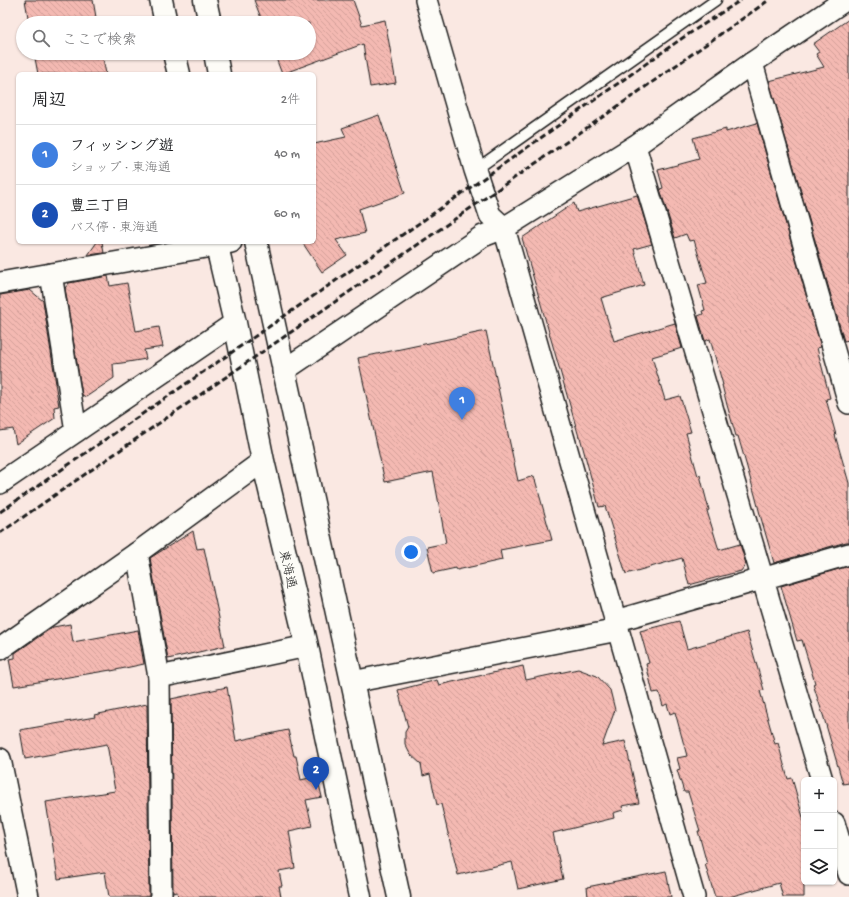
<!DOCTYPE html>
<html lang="ja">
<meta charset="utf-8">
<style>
:root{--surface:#fff;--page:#f2f2f2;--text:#202124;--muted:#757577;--line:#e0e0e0;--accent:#1a73e8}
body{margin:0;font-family:"Gochi Hand","Klee One",sans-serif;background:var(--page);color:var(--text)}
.controls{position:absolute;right:12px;bottom:12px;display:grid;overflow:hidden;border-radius:6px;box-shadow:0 1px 3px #0004}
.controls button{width:36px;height:36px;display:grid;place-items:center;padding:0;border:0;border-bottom:1px solid var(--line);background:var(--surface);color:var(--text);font:20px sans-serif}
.you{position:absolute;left:411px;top:552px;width:14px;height:14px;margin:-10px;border:3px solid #fff;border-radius:50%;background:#1a73e8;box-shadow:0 0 0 6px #1a73e833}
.badge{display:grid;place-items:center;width:26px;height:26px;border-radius:50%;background:var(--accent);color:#fff;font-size:13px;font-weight:700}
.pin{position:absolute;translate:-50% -33px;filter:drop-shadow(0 1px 2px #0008)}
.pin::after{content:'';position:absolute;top:21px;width:14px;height:12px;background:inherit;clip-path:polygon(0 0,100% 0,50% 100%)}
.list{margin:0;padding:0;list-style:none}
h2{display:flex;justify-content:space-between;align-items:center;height:52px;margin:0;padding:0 16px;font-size:17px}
h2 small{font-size:13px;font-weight:400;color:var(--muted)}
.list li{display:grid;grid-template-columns:26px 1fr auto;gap:12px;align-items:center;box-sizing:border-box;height:60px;padding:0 16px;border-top:1px solid var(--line)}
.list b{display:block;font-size:15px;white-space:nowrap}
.list p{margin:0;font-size:13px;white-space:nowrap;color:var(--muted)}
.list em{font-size:13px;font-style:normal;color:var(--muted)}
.icon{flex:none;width:22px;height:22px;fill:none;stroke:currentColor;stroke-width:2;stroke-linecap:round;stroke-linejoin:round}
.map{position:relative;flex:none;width:849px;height:897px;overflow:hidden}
.search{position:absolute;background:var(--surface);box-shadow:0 1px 3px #0004;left:16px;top:16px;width:300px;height:44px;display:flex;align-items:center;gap:10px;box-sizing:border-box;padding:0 14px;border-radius:22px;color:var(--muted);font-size:15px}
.panel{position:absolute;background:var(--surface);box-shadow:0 1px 3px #0004;left:16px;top:72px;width:300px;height:172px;border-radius:6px}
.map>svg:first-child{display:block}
.building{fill:url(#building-back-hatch);stroke:#1c1c1c}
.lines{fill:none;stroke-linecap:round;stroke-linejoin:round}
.service-casing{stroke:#1c1c1c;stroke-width:13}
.minor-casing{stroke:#1c1c1c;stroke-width:24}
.primary-casing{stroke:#1c1c1c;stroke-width:25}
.service{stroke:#fdfcf7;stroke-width:10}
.minor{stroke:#fdfcf7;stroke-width:21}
.primary{stroke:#fdfcf7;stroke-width:22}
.rail{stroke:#1c1c1c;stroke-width:3;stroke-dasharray:6 3;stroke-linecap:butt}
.labels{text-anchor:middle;stroke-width:3;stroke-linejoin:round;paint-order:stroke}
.street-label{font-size:13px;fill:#1c1c1c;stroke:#fdfcf7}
</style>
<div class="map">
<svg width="849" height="897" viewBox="0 0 849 897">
<defs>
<pattern id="building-back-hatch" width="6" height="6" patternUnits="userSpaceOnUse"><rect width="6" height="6" fill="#f4b9b2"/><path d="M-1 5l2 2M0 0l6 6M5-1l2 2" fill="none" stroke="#d19e98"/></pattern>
</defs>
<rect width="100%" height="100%" fill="#fae8e2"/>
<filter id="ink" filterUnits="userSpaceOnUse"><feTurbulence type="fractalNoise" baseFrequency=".025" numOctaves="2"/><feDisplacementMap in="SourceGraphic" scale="8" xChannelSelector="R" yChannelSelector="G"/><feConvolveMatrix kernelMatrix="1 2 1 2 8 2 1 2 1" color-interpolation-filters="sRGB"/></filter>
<g filter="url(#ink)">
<!-- building -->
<g class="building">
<polygon points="25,0 93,0 97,23 29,23"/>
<polygon points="254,0 353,0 362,25 385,20 396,83 370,87 363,44 282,74 274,53 309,53 309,23 263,23"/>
<polygon points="849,19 849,340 844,341 769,81 824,67 816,54 819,52 813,44"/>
<polygon points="34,53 102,53 106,74 38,74"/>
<polygon points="379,115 405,193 359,209 365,233 336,240 347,255 322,272 302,242 314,242 314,144 346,137 342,128"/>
<polygon points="757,123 821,347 817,348 830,398 826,399 836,435 835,435 849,483 849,542 846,542 774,563 761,518 755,495 738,436 736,436 727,405 722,385 723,385 710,339 705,341 698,316 703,314 702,311 705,310 698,285 707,283 694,240 689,241 686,234 675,238 660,189 663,188 658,170 699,159 693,138 726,129 726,132"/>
<polygon points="637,195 652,244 634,249 644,285 601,298 614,341 675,323 682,348 652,357 665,400 680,396 691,432 686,433 698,476 700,475 709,510 707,511 719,550 740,544 746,564 741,571 689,585 682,558 626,574 605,506 599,507 580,437 579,437 522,238 574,203 577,212"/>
<polygon points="97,242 102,242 104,253 88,255"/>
<polygon points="108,276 110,286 127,283 136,331 159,327 163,347 144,350 146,359 122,363 113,364 114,378 86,397 82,395 65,288 69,283"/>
<polygon points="30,290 43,301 56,384 55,383 59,406 54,407 55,418 16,444 13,429 0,431 0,295"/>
<polygon points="486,331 518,481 534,476 552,540 500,550 502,560 457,570 456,568 433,573 427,547 446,543 433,472 385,482 358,358"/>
<polygon points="193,531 197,549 204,548 225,646 168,659 150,558"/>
<polygon points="849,566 849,783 843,784 824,718 813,684 815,683 802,640 797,641 781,586"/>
<polygon points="679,621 687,649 747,632 764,690 760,691 775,744 778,743 788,779 792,778 804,821 804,897 783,897 779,883 729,897 715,897 705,864 707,864 698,831 700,831 688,792 684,792 677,770 680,769 677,758 687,756 675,712 670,714 667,704 663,706 659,692 653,693 646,664 649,663 640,631"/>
<polygon points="70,624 73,642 138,630 144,664 111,671 111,670 14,686 9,659 15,658 15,653 53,627"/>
<polygon points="523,666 526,680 578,669 597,676 610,690 615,710 602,746 625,741 639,803 622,806 623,810 613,813 614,818 553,833 563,879 518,889 512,862 458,875 441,804 437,805 430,774 423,776 421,764 410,754 405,744 405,732 408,727 398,690 437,680 439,685"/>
<polygon points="227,687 236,741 288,730 294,756 296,756 301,780 317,776 322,797 306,800 312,826 289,831 295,868 279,871 282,886 279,886 281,897 178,897 177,892 173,893 171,699"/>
<polygon points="147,704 149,896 143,897 109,897 105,872 58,879 46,802 115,791 107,744 25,759 20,730 95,717 94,715"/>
<polygon points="666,871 671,897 588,897 587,887"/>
</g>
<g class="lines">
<defs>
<polyline id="service" points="475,170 716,0"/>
<g id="minor">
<polyline points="426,0 475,170 490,215 504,228 694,897"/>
<polyline points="752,63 849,403"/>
<polyline points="635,146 822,780"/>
<polyline points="51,274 76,431"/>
<polyline points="0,283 217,245 231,242"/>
<polyline points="283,371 483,236 504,228 635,146 752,63 845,0"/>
<polyline points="0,483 235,323"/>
<polyline points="137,553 159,677 161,897"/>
<polyline points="615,621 849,554"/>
<polyline points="0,649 137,553 263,461"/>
<polyline points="159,677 307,646"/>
<polyline points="352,682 618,630"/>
<polyline points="0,759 28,897"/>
<polyline points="834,823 849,874"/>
</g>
<g id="primary">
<polyline points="161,0 166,23"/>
<polyline points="205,0 210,23"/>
<polyline points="174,53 179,74"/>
<polyline points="215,53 219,74"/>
<polyline points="216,242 235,323 263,461 307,646 360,897"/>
<polyline points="256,242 399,897"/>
</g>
</defs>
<!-- service casing -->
<use href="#service" class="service-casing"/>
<!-- minor casing -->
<use href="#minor" class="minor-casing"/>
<!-- primary casing -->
<use href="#primary" class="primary-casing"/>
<!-- service -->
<use href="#service" class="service"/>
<!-- minor -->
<use href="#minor" class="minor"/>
<!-- primary -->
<use href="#primary" class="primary"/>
<!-- rail -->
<g class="rail">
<polyline points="0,512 447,204 681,39 741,0"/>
<polyline points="0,533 604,116 769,0"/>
</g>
</g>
</g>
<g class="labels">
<!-- street labels -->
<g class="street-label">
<text transform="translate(289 569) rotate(77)" y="5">東海通</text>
</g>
</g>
</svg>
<div class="controls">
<button>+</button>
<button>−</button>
<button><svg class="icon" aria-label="layers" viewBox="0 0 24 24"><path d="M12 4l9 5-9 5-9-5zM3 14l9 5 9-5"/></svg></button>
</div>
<div class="you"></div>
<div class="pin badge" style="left:462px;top:420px;background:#3f7fe0">1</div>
<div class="pin badge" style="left:316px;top:790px;background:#1a4fb4">2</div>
<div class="search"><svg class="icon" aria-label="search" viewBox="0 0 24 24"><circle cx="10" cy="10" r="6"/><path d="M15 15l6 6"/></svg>ここで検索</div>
<section class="panel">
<h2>周辺<small>2件</small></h2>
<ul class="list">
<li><span class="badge" style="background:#3f7fe0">1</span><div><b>フィッシング遊</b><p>ショップ · 東海通</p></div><em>40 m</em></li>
<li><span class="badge" style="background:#1a4fb4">2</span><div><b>豊三丁目</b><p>バス停 · 東海通</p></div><em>60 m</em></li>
</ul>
</section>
</div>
